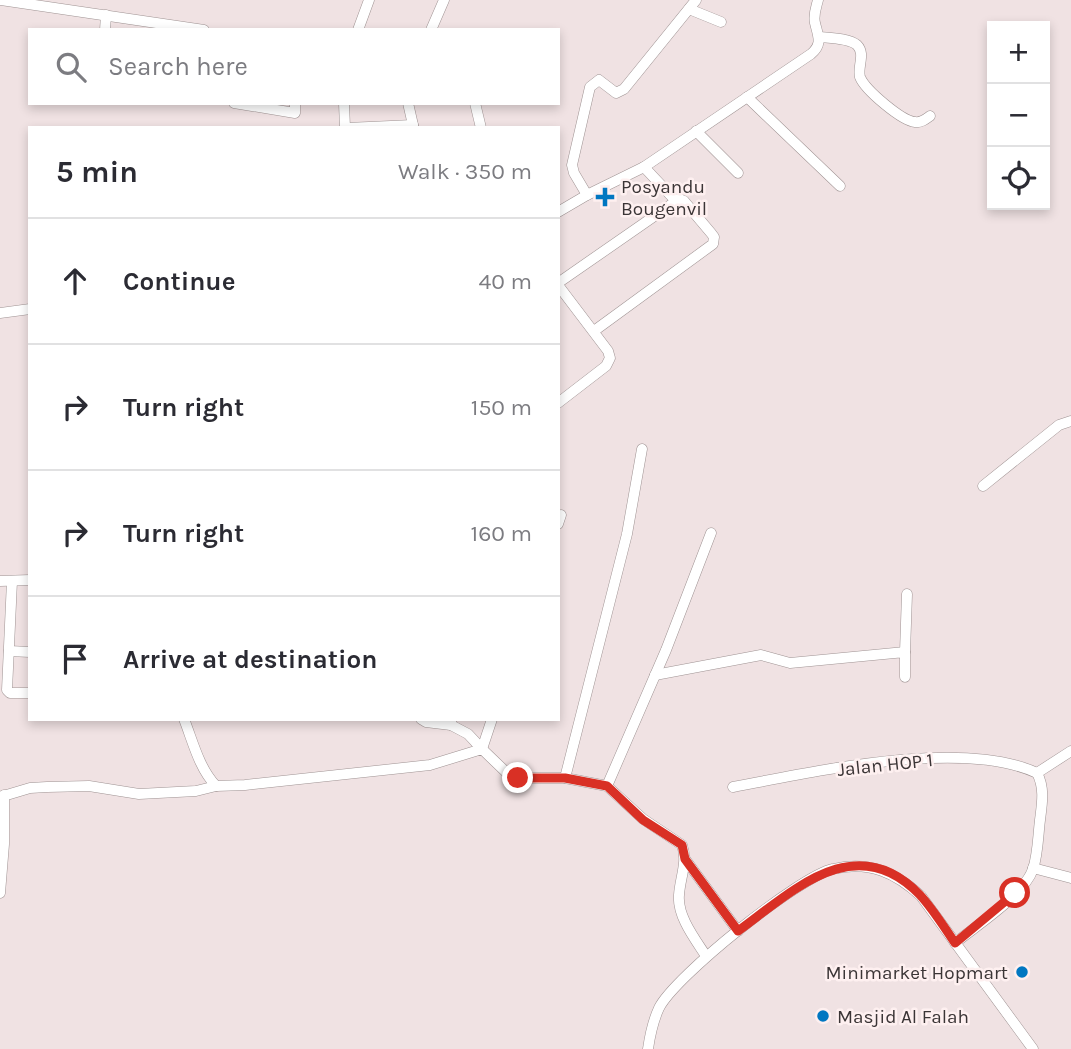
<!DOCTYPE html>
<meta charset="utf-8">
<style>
:root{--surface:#fff;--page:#f7f7f7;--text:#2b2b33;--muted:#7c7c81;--line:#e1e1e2}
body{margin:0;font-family:Karla,sans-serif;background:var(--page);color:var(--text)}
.controls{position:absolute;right:21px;top:21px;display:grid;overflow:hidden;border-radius:0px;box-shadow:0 4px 10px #0003}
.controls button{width:63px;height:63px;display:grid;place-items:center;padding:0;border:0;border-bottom:2px solid var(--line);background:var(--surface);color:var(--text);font:35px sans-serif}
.stop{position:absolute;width:21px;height:21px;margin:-16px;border:5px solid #d93025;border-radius:50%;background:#fff}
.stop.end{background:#d93025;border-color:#fff;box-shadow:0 2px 7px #0008}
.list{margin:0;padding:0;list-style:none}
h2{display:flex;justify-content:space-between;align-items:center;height:91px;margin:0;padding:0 28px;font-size:30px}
h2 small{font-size:23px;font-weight:400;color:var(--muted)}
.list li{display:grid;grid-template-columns:46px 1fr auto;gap:21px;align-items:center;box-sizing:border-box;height:126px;padding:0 28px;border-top:2px solid var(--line)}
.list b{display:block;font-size:26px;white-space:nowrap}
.list em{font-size:23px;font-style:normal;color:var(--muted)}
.icon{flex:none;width:38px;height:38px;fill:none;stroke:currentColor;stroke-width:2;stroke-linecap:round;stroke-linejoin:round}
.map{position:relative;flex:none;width:1071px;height:1049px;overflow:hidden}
.search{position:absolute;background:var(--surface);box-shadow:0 4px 10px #0003;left:28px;top:28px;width:532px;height:77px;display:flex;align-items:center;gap:18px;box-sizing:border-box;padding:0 24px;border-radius:0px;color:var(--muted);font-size:26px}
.panel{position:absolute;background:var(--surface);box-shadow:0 4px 10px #0003;left:28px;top:126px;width:532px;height:595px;border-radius:0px}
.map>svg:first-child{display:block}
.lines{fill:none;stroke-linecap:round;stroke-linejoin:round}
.street-casing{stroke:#9f9393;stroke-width:11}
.street{stroke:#fff;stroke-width:10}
.route{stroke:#d93025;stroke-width:9}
.poi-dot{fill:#0177c1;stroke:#fef0f0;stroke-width:2.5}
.labels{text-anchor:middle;stroke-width:5;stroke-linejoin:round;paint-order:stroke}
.poi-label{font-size:19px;fill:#3b3536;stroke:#fef0f0;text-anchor:start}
.street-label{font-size:19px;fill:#3b3536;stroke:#fef0f0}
</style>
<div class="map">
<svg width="1071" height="1049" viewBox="0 0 1071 1049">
<rect width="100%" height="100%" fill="#f0e2e3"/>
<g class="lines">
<defs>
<g id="street">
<polyline points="1,0 204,30"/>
<polyline points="689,9 721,22"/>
<polyline points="105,30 106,15"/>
<polyline points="358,30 369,0"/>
<polyline points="431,30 444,0"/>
<path d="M820,37C830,38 849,38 857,45C866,54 857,67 860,77C865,90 902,121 915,122C921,123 926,119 930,116"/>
<polyline points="747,97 840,186"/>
<polyline points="234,103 295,113 295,103"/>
<polyline points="344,103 345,128"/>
<polyline points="408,103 413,125"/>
<polyline points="475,103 481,128"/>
<polyline points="347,128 413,125 413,128"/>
<polyline points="696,131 738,173"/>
<polyline points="644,167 676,201"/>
<polyline points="587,195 574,173 572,165 590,87 599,80 616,93 624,89 696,0"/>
<path d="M558,212L587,195L644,167L811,54C823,44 818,36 815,23C813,15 816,8 818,0"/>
<polyline points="558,283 679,199 684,201 711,233 714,237 713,244 594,331"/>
<polyline points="558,285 608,351 610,358 606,366 558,403"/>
<polyline points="0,313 30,309"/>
<polyline points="983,486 1059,425 1071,421"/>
<polyline points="558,524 561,515"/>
<polyline points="0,581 30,580"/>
<polyline points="12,581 7,690 10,693 30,693"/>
<polyline points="9,651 30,652"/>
<polyline points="905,652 907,594"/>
<polyline points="655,675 761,655 790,663 905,652 905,677"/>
<path d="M184,719C193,742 199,768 216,786"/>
<polyline points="421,719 426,722 451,725 451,721"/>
<polyline points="451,725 468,734 482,749 492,719"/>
<polyline points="565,778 627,534 642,449"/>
<polyline points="607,786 666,650 711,533"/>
<path d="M733,787C813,772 962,738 1037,773"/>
<path d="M0,797L30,788L47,787L89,786L139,794L196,791L216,786L245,785L430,765L482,749L510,776L518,778H565L607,786L643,819L682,845C688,862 680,878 679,895C677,916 695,939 706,956"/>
<polyline points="685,859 738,931"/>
<polyline points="1033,868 1071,878"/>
<polyline points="0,893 4,844 4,795"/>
<path d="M955,943C977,925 1024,895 1033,869C1038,854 1038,836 1040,820C1042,804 1045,788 1037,773L1071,751"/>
<path d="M648,1049C650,1035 653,1021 659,1008C675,976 800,876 833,869C869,860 896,873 921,896L1033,1049"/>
</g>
</defs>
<!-- street casing -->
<use href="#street" class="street-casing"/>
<!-- street -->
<use href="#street" class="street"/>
</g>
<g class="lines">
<!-- route -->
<path class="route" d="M518,778H565L607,786L643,820L682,845L685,859L738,931C793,891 856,828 920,895C933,909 944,927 955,943L1015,893"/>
</g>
<!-- markers -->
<g class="poi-dot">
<path d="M601.5 186.5h7v7h7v7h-7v7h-7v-7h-7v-7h7z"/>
<circle cx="1022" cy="972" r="7"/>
<circle cx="823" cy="1016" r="7"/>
</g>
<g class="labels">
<!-- poi labels -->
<g class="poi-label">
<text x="621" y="193">Posyandu<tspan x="621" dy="22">Bougenvil</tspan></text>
<text x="1008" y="979" text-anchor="end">Minimarket Hopmart</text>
<text x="837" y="1023">Masjid Al Falah</text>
</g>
<!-- street labels -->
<g class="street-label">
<text transform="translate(885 764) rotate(-6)" y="7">Jalan HOP 1</text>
</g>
</g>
</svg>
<div class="controls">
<button>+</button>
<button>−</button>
<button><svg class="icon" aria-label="locate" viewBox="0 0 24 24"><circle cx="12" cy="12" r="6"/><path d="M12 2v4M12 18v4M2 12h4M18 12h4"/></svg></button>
</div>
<div class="stop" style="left:1015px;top:893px"></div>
<div class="stop end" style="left:518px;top:778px"></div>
<div class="search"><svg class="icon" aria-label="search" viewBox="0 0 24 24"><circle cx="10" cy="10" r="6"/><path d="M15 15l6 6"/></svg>Search here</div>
<section class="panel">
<h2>5 min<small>Walk · 350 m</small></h2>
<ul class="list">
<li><svg class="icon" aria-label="ahead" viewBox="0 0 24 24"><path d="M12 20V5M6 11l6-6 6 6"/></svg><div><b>Continue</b></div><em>40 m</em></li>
<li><svg class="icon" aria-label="right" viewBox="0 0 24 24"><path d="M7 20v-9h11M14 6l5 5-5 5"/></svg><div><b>Turn right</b></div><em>150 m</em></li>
<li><svg class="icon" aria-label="right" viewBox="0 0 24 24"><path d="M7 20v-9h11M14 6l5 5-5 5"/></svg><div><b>Turn right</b></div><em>160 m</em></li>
<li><svg class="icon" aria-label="arrive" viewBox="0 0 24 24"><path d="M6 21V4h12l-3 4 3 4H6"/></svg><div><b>Arrive at destination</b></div></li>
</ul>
</section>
</div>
